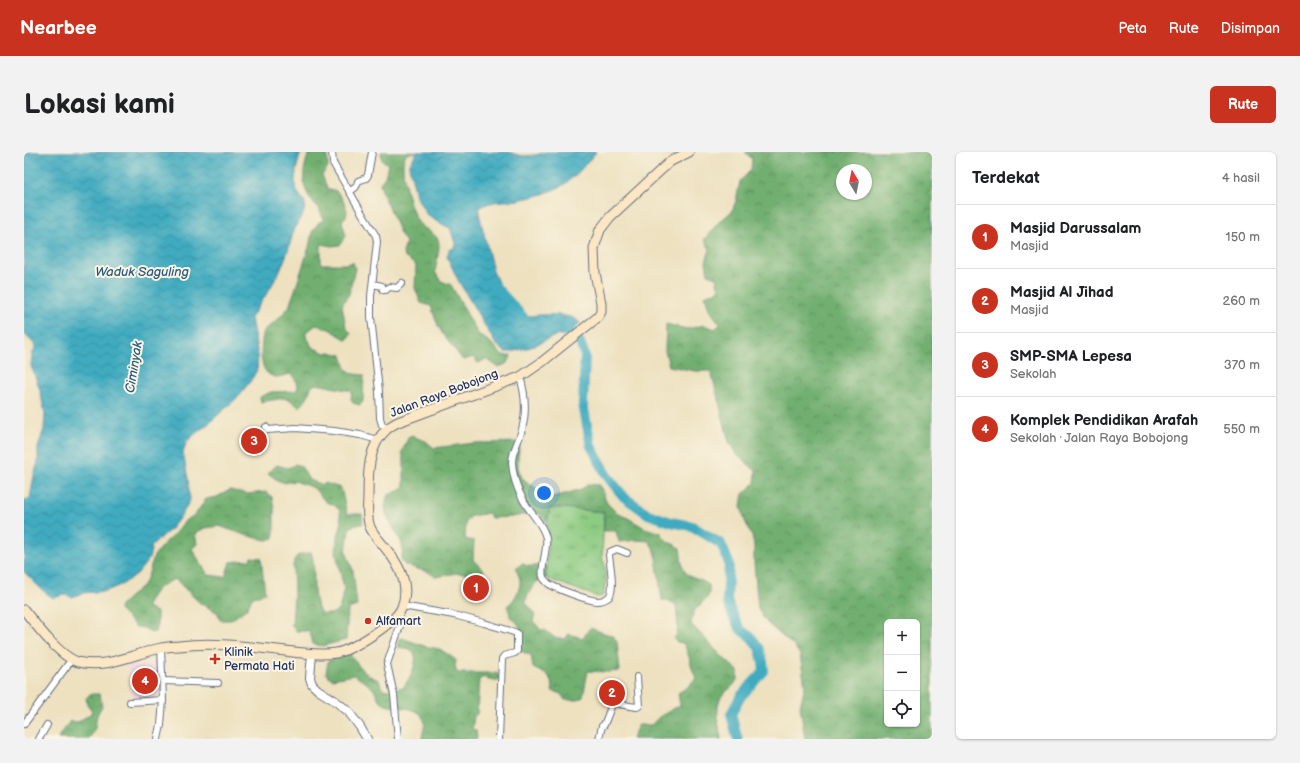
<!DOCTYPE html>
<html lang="id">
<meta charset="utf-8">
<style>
:root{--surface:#fff;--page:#f2f2f2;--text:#202124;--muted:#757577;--line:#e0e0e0;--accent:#c8321e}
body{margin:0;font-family:"Balsamiq Sans",sans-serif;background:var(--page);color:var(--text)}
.controls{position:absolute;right:12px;bottom:12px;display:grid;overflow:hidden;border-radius:6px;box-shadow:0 1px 3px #0004}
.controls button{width:36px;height:36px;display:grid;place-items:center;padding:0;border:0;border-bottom:1px solid var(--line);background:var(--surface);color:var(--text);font:20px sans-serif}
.compass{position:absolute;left:812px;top:12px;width:36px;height:36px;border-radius:50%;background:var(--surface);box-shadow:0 1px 3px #0004;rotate:350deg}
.you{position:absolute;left:520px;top:341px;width:14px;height:14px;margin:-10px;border:3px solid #fff;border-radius:50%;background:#1a73e8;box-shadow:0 0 0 6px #1a73e833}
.badge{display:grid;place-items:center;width:26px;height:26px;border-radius:50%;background:var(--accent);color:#fff;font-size:13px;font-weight:700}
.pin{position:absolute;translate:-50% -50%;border:2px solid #fff;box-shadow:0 1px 4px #0006}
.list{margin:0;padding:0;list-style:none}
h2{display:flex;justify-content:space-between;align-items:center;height:52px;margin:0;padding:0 16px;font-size:17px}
h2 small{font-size:13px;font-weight:400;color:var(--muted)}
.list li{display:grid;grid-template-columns:26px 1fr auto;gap:12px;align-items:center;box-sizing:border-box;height:64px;padding:0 16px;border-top:1px solid var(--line)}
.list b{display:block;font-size:15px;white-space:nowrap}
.list p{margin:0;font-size:13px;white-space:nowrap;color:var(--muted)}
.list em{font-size:13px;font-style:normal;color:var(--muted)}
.icon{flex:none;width:22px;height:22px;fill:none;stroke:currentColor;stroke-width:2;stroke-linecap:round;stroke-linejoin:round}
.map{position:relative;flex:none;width:908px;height:587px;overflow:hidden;border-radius:6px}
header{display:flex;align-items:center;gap:24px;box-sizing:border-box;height:56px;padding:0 20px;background:var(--accent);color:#fff}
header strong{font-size:19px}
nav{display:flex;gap:22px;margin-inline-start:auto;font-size:14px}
.intro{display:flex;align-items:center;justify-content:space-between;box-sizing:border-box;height:96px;padding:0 24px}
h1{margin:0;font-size:28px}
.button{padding:10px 18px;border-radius:6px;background:var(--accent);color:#fff;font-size:14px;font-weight:700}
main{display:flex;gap:24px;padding:0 24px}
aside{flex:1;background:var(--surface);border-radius:6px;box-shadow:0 1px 3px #0004}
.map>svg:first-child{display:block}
.built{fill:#f1d0e3}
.grass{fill:url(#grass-tufts);stroke:#547d70}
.forest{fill:url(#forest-crowns);stroke:#466f67;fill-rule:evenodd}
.water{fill:url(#water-waves);stroke:#2e6d8f}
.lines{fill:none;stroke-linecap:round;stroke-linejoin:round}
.river{stroke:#40abc0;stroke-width:10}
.minor-casing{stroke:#646d80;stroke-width:8}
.tertiary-casing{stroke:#646d80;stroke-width:10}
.secondary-casing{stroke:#646d80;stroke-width:11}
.minor{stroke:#fff;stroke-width:6}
.tertiary{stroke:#fff;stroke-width:8}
.secondary{stroke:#fbe7c3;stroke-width:9}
.poi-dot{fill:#c8321e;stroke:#fcf5e5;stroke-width:1.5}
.labels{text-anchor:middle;stroke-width:4;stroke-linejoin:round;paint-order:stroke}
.street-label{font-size:12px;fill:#1b2f5e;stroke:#fcf5e5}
.poi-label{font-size:12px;fill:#1b2f5e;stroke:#fcf5e5;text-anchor:start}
.water-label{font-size:13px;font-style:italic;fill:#285a80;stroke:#fcf5e5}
</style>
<header>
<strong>Nearbee</strong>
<nav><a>Peta</a><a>Rute</a><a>Disimpan</a></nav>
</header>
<div class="intro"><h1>Lokasi kami</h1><a class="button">Rute</a></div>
<main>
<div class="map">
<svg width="908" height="587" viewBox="0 0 908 587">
<defs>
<pattern id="grass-tufts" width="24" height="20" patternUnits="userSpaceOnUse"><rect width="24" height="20" fill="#8ccb82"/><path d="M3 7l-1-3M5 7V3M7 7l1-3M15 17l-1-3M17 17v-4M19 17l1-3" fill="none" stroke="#72a56e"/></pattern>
<pattern id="forest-crowns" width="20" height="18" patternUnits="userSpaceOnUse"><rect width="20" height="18" fill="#71af70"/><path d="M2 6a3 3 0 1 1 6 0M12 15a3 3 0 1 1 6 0" fill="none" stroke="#5c8f5f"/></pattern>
<pattern id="water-waves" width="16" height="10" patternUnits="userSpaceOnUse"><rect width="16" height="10" fill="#40abc0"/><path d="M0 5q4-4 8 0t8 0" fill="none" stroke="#358c9f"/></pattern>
</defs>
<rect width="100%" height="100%" fill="#fcf5e5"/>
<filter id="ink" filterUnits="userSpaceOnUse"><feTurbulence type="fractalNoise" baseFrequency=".025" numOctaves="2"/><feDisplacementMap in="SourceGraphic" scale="8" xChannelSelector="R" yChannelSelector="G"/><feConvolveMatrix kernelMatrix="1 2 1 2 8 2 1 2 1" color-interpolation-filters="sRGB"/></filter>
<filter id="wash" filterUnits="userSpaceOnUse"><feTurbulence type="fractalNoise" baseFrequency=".012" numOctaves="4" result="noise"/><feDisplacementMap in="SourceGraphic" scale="16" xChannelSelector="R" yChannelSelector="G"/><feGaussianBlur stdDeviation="0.9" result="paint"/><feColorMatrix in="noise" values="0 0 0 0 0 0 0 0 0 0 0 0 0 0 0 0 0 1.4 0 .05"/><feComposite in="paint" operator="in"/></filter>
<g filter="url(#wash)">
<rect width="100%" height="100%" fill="#ede1c0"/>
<!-- built -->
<polygon class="built" points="133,511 138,543 109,547 104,515"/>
<!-- grass -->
<path class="grass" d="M539,356L580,360L578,406C584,415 581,434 579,444L574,445L522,426L524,386L523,370L526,357Z"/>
<!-- forest -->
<g class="forest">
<path d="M285,0H303L304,15L298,23L304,38H311C316,42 326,57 322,64C322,65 318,68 318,69L322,84L316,93L308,94L297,92V112H323L329,110L331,117L325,142L318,153L322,175L327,182L323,188L305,177L292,173L281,181L288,195L301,201L306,200L318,203L322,217L330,222L340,223L339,250L336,253L329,251L327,247L328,239L292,232L288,234C284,241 283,251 275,255L265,247L260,246L237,250L236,245L247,240L272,239L274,235L273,230L267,222C262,223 256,225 251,225C232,221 238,193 239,180L255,166L265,155L273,132L285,95L288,80L295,70L299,69C299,61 294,56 289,50C275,33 279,19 285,0Z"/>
<path d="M357,0H395C390,1 384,0 381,4C374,15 387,62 395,71C400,77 410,81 414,87C417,93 412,114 411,120L417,129L427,133L454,182L467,191L477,202L482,204L487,203C486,211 481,213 474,215L462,207L454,211L450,205L439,208L420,184L414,174L407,154L397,151L391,136L392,113L380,105L379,101L382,90C374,81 370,66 365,55C361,46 358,42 356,31L361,25L364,12L358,8Z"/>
<path d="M721,0H908V587H781L776,554L781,534L776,503L771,495L743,471L734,457L730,410V394L728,384L721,369L717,354L719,342L731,331L732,319L712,302L705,290L687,219H671L645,214L641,199L642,172L663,177L680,173L691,177L696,172L685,157L681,144L695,138L692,125L684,122L682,110L686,97L680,88L694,71L708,59L712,49L716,29L727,18L728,7ZM818,18H842V42H818ZM863,470H893V572H863Z"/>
<path d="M388,284L398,288L402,289L404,291L410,296L450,291L496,290L494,306V316L498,326L513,337L517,347C522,347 554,339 559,336C560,336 562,334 563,332L576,333L579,338L581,347L583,351L594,362L604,366L621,376L637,381C644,393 646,389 656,396C658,406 656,419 667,425C674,428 678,428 685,433C688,447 679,448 672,457C669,460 668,468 667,472C683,488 697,505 714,519C716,536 697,538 695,550C692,562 695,575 697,587H608L614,573H627L635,565L656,553L654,541L664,535L672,526C666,514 666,502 659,491L653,490L650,487C657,479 652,462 652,452L638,448L631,399L625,389L613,388L595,390L592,379H580V360L539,356L526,357L523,370L513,360L488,365L467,366L465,361L448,364L442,369L441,387L450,389L449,408L460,418L458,422L455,423L432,421L412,425L404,420L381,413L377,407C387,383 351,370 364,343L374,339L380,334V309L378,300L384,286Z"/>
<path d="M271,312L277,314L285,328L300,333L301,331L317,336L323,362H338L339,372L328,374L325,378L322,400L329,418L333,454L324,457L322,488L299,494L288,492L285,479H272L268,473L270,442L269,414L270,408L274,403L287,400C294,419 284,446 298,462H307L315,458L320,436L312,402L313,385L317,375L316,359L309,352L304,351L300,348L290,336L271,329L261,331L253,328L244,321L253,313C260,315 265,318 271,312Z"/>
<path d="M206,338L222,342L242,340L248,345L250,355V386L242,388L221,383L195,374L181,376L171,381L173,392L168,397L184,423L201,425L206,410L226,408L227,405L237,406L241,441L229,445L222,457L207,468H196L194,461L176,451L151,427C134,434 130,439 122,456L133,460V478L129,481L120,476L112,475L95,458L96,454L119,433L124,424L130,404L136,396L151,381L162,368L171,363L182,347L193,345Z"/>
<path d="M498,411L503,414H522V426C510,428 506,439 501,450L511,461L509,469L517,478H521L531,486L542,487L544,482L559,486L566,476L589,484L593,490L596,519L583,520L564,519L559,545L554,548H541L537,542L528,539L529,535L525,524L509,516L507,503L496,499C497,484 500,473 486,465V462L483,454C491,449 497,436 496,427C495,424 493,420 492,417Z"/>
<path d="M378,486L400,494L416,497L432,508L431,515L433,521H473L476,527L474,529L464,528L462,525L455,527L453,562L450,564L448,577L452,579L453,587H398C398,581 402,574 400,568C394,551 370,559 358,551C354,548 353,542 350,538C344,531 336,527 330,523L308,527L302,522L304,509L326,501C333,513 341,524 355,528L358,537L365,538L380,535C385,527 399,504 386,497C383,496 377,496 374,495L375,488Z"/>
<polygon points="66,542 75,542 78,554 73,563 71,576 65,587 34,587 46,569 54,570 69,560 63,552 62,546"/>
</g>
<!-- water -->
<g class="water">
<path d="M0,0H277C274,10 268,29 273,39C276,46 282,47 281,55C280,64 275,68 272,74C267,84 266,95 262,104C254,126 240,146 227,166L234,204L233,218L228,227L214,245L184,272L167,285L162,291L159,301L164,326L166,348L159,361L147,377L128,393L125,407L113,422L99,432L82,439L59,441L48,445L41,443L36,444L30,446C19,441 9,428 0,420V347L2,348L6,346L10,323L14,310V295L20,277L21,262L16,238L7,214L8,201L11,197L10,192L0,182Z"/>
<path d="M395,0H486C497,6 510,4 521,0H572C563,11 553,23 542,31C530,40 509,45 495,48C482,50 467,47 456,56L455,61L469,119L484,153L500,160L503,164C518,163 545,159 556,171L544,183H533L507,195L486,200H481L471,191L434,128L423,105L425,98L430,96L431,91L426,76L412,69L403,63L392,44L385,14L392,1Z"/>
</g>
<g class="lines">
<!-- river -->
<g class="river">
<polyline points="470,133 501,167"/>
<polyline points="543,179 556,190 561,204 559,252 567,294 583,324 600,345 624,362 647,370 668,374 697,392 705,411 703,449 708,462 717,478 727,485 736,497 739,510 740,519 717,544 707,562 713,585 714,587"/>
</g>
</g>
</g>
<g filter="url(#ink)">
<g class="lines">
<defs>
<g id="minor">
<polyline points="308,0 309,11 339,63 352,84 353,90 347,144 347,165 355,239 356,266 358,273 363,277"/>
<path d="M325,39C331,37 333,35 334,29L342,26L344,23L348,0"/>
<polyline points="349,132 358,134 359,138 362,138 365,135 373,136 378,131"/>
<path d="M496,225C502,244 503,264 496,284C493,292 488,301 488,310C489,329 496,345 507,360C513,368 520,376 522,386C524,397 516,416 519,425C520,428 523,430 525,432C533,437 565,449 574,449C577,449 582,447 585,445C591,438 586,412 585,403L586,400L593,397L603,401"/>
<polyline points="242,275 243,278 271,276 310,279 336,283 354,288"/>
<polyline points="378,454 430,463 460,471 493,481 493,499 491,501 480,504 478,507 475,587"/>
<polyline points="374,462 376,470 376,474 363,512 370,543 374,587"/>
<polyline points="139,529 194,531"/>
<polyline points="106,550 139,548 137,496"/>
<polyline points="0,572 48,507"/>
<polyline points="15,587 23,573"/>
<polyline points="134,587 137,573 139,548"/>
<path d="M575,587L578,574L580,573L589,550C597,553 605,554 613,555L615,554L613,525"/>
</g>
<polyline id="tertiary" points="288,502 286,526 288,532 294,538 310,548 324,559 336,575 343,587"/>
<path id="secondary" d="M0,458C12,473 36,505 54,510C82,517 110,502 137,496C143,495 149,494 155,494C188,490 221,494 253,498C272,500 292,504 312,501C328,498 372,471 378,455C386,434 376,414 363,398C357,390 350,384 346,375C342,365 344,354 344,344C344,320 344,294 363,277C366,274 370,272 374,270L496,225L518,210L574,165L577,160V151L571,121L570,96L576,78L586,65L638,17L647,9L665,0"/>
</defs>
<!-- minor casing -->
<use href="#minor" class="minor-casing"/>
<!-- tertiary casing -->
<use href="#tertiary" class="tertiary-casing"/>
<!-- secondary casing -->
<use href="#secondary" class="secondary-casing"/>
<!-- minor -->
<use href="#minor" class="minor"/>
<!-- tertiary -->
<use href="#tertiary" class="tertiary"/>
<!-- secondary -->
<use href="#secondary" class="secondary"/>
</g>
</g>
<!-- markers -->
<g class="poi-dot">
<circle cx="344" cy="469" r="4"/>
<path d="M189 501h4v4h4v4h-4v4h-4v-4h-4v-4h4z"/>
</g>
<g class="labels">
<!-- street labels -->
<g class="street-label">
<text transform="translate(420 241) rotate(-21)" y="4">Jalan Raya Bobojong</text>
</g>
<!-- poi labels -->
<g class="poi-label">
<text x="352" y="473">Alfamart</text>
<text x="200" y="504">Klinik<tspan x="200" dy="14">Permata Hati</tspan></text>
</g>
<!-- water labels -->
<g class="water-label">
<text x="118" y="124">Waduk Saguling</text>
<text transform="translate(109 215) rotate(-81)" y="5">Ciminyak</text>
</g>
</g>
</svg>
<div class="controls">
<button>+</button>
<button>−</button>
<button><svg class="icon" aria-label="locate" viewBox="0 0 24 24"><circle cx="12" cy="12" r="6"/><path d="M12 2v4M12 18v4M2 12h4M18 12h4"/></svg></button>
</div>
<svg class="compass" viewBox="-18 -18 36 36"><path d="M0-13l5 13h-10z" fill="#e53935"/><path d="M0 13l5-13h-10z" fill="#757577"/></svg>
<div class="you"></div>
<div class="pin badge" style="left:452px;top:436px">1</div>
<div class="pin badge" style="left:588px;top:541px">2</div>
<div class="pin badge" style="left:230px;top:289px">3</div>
<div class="pin badge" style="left:121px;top:529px">4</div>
</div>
<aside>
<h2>Terdekat<small>4 hasil</small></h2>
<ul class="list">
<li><span class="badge">1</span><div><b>Masjid Darussalam</b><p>Masjid</p></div><em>150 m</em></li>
<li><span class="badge">2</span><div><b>Masjid Al Jihad</b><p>Masjid</p></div><em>260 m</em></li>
<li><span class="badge">3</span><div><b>SMP-SMA Lepesa</b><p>Sekolah</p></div><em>370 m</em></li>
<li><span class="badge">4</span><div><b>Komplek Pendidikan Arafah</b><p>Sekolah · Jalan Raya Bobojong</p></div><em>550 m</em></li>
</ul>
</aside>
</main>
